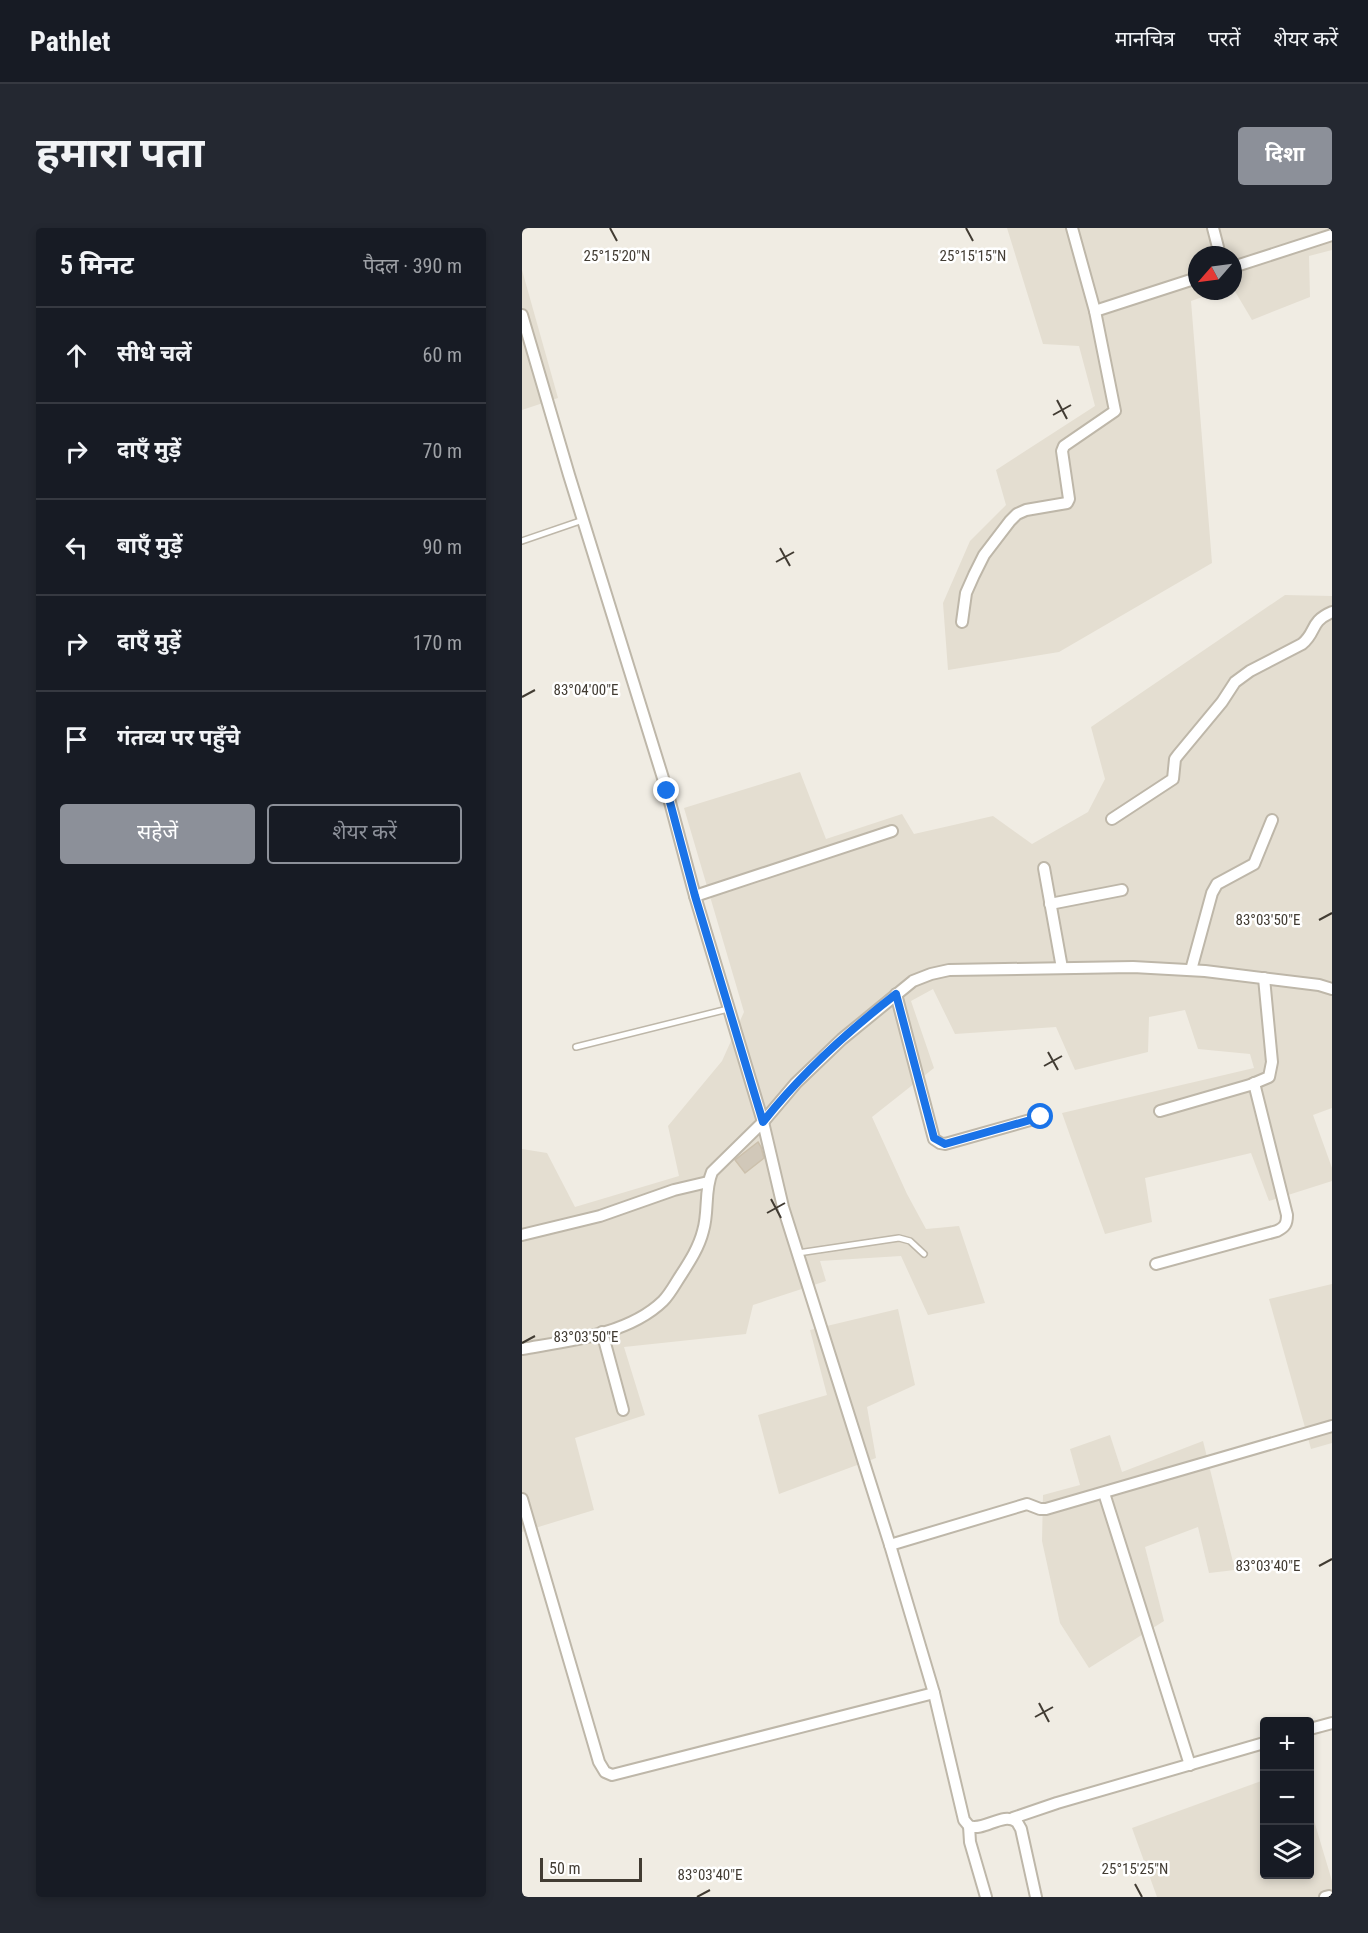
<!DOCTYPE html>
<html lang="hi">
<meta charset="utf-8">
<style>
:root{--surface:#171b24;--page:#242831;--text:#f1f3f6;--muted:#9ea1a6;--line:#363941;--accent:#8c9099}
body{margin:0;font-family:"Roboto Condensed","Noto Sans Devanagari",sans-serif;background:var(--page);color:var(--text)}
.controls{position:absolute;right:18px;bottom:18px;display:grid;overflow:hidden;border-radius:6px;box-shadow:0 3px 9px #0003}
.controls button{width:54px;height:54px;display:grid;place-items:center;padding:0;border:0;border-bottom:2px solid var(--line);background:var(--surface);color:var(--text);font:30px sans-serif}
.compass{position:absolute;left:666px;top:18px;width:54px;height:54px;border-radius:50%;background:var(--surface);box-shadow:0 3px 9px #0003;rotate:242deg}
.scale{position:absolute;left:18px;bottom:15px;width:102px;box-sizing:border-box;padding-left:6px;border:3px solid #423c33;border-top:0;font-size:16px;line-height:21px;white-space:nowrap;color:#423c33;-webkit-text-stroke:4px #fff;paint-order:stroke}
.stop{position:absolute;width:18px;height:18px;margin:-14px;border:4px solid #1a73e8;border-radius:50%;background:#fff}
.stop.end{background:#1a73e8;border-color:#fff;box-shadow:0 2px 6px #0008}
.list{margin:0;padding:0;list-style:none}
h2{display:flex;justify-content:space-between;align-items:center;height:78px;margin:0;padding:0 24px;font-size:26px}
h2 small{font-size:20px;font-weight:400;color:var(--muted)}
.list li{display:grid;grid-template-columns:39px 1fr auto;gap:18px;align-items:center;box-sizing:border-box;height:96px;padding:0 24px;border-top:2px solid var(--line)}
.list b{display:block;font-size:22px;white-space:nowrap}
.list em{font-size:20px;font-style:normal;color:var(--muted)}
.actions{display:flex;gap:12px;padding:18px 24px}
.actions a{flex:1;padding:14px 0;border:2px solid var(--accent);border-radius:6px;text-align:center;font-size:21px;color:var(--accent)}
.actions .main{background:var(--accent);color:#fff}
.icon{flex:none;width:33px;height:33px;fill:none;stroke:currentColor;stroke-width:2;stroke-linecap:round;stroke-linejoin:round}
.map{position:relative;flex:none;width:810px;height:1669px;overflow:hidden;border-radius:6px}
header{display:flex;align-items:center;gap:36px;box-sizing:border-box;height:84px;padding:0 30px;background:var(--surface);border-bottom:2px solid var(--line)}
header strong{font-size:28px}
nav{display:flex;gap:33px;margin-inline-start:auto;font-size:21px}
.intro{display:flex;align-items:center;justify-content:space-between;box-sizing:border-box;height:144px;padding:0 36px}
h1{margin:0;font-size:42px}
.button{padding:15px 27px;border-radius:6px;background:var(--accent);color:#fff;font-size:21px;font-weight:700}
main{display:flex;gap:36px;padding:0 36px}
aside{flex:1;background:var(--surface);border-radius:6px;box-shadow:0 3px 9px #0003}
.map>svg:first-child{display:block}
.residential{fill:#e4ded1}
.building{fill:#d1c8b9;stroke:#ccc0ac;stroke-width:1.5}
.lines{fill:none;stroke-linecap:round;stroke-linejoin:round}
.service-casing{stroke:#beb7a9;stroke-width:8}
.minor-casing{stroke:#beb7a9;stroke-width:14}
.service{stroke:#fff;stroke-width:5}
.minor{stroke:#fff;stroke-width:10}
.route{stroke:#1a73e8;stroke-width:8}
.ticks{fill:none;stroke:#423c33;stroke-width:2}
.ticks-label{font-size:15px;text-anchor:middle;fill:#423c33;stroke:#fff;stroke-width:5;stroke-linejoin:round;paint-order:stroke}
</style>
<header>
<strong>Pathlet</strong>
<nav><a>मानचित्र</a><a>परतें</a><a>शेयर करें</a></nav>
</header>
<div class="intro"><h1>हमारा पता</h1><a class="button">दिशा</a></div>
<main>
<aside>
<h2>5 मिनट<small>पैदल · 390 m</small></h2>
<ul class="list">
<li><svg class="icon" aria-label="ahead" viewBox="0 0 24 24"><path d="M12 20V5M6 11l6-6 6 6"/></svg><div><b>सीधे चलें</b></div><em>60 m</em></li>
<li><svg class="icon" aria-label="right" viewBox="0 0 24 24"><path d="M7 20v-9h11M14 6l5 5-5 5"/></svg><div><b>दाएँ मुड़ें</b></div><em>70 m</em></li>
<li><svg class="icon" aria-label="left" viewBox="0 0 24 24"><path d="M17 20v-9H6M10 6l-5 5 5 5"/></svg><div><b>बाएँ मुड़ें</b></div><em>90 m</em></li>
<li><svg class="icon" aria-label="right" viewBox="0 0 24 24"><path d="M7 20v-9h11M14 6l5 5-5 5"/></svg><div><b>दाएँ मुड़ें</b></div><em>170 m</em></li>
<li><svg class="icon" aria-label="arrive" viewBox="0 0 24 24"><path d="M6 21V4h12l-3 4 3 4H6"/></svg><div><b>गंतव्य पर पहुँचे</b></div></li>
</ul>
<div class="actions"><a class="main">सहेजें</a><a>शेयर करें</a></div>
</aside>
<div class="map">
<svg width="810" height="1669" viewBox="0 0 810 1669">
<rect width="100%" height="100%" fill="#f0ece3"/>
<!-- residential -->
<g class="residential">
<polygon points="485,0 810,0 810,22 787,28 788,69 730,92 711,60 711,27 675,27 675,63 698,63 669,73 690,335 537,424 426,442 421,375 448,313 484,277 474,242 573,178 557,118 521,116"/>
<polygon points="0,42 36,170 0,182"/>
<polygon points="763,367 810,368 810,880 791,887 810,940 810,953 747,973 729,925 623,950 630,994 583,1006 540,885 732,840 728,826 676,821 663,782 627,789 626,824 553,842 534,799 433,806 411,761 389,773 412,840 350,889 385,966 404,1001 437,998 463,1075 406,1087 379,1028 298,1033 304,1053 231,1077 224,1106 102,1119 123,1187 53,1210 72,1282 0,1304 0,921 25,925 53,979 157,948 146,898 200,833 222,784 162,580 278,544 304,611 380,586 392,606 471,588 510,616 566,584 583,551 569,499"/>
<polygon points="810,1056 810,1215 789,1221 747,1071"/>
<polygon points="376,1081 393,1157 345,1179 354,1230 257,1266 236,1187 305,1167 288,1102"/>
<polygon points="588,1207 600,1244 681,1213 713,1342 687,1345 676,1299 623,1319 642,1393 567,1440 538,1395 520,1313 521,1267 558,1257 548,1221"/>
<polygon points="742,1552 742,1646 788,1646 788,1579 810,1653 810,1669 635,1669 610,1600"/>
</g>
<!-- building -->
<polygon class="building" points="236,914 239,919 242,930 223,945 213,932"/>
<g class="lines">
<defs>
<g id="service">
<polyline points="0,313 61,292"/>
<polyline points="54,819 206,781"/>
<polyline points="276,1025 377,1010 388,1013 402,1026"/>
</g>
<g id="minor">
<polyline points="691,0 698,27"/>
<polyline points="711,39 810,7"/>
<polyline points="573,83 675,50"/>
<path d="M0,87L47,247L145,563L173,668L241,894L261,979L368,1317L412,1465L442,1592L447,1598C462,1604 481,1583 495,1594L499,1601L514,1669"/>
<polyline points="440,394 444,365 452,347 462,327 488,293 495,286 504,282 545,275 547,271 540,223 542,218 593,183 573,83 550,0"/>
<path d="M590,591L651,551L653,531L656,527L700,474L713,454L728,443L780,416C795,404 787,394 810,384"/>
<polyline points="522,640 540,740"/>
<polyline points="173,668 370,603"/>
<polyline points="528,676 600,662"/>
<polyline points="669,742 690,665 695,656 732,636 750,592"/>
<polyline points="374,766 412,911 418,915 423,916 519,889"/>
<polyline points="638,883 728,857 747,849 750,834 742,750"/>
<polyline points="0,1007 78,988 152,962 186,954"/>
<path d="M634,1036L755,1003C763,999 765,996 765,987L732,855"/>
<polyline points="80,1104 101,1182"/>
<path d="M0,1121C45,1113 106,1107 141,1073C148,1066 153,1056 159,1047C168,1033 177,1019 181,1003C187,983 182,963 190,944L241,894L274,855L320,811L391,753L409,746L427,742L611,739L683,743L797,757L810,761"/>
<polyline points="582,1265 668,1537"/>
<polyline points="0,1271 77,1534 83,1544 90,1547 412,1465"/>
<polyline points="368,1317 505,1276 518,1281 524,1281 810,1198"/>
<polyline points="788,1501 810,1495"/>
<polyline points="491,1590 535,1575 742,1515"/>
<polyline points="447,1598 448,1614 464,1669"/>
<polyline points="803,1669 807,1668"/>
</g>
</defs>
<!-- service casing -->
<use href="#service" class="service-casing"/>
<!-- minor casing -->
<use href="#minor" class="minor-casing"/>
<!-- service -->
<use href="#service" class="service"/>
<!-- minor -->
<use href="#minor" class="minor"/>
</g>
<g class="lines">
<!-- route -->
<path class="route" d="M145,563L173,668L241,894C279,846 325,804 374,766L412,910L423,916L519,889"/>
</g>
<!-- ticks -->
<path class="ticks" d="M88,0L95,13M444,0L451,13M535,172L545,191M531,187L549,177M258,320L268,338M254,334L272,324M0,469L13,462M797,692L810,685M526,824L536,842M522,838L540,828M249,971L259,990M245,985L263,975M0,1115L13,1108M797,1338L810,1331M517,1475L527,1494M513,1489L531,1479M613,1656L620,1669M175,1669L188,1662"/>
<g class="ticks-label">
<text x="95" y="33">25°15'20"N</text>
<text x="451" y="33">25°15'15"N</text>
<text x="64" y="467">83°04'00"E</text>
<text x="746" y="697">83°03'50"E</text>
<text x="64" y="1114">83°03'50"E</text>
<text x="746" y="1343">83°03'40"E</text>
<text x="613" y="1646">25°15'25"N</text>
<text x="188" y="1652">83°03'40"E</text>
</g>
</svg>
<div class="controls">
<button>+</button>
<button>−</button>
<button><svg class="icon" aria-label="layers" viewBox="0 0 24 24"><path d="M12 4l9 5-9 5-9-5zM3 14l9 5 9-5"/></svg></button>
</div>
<svg class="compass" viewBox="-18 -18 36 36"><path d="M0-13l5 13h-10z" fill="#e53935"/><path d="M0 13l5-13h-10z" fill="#9ea1a6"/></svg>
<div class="scale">50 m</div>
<div class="stop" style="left:519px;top:889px"></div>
<div class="stop end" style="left:145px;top:563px"></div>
</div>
</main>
